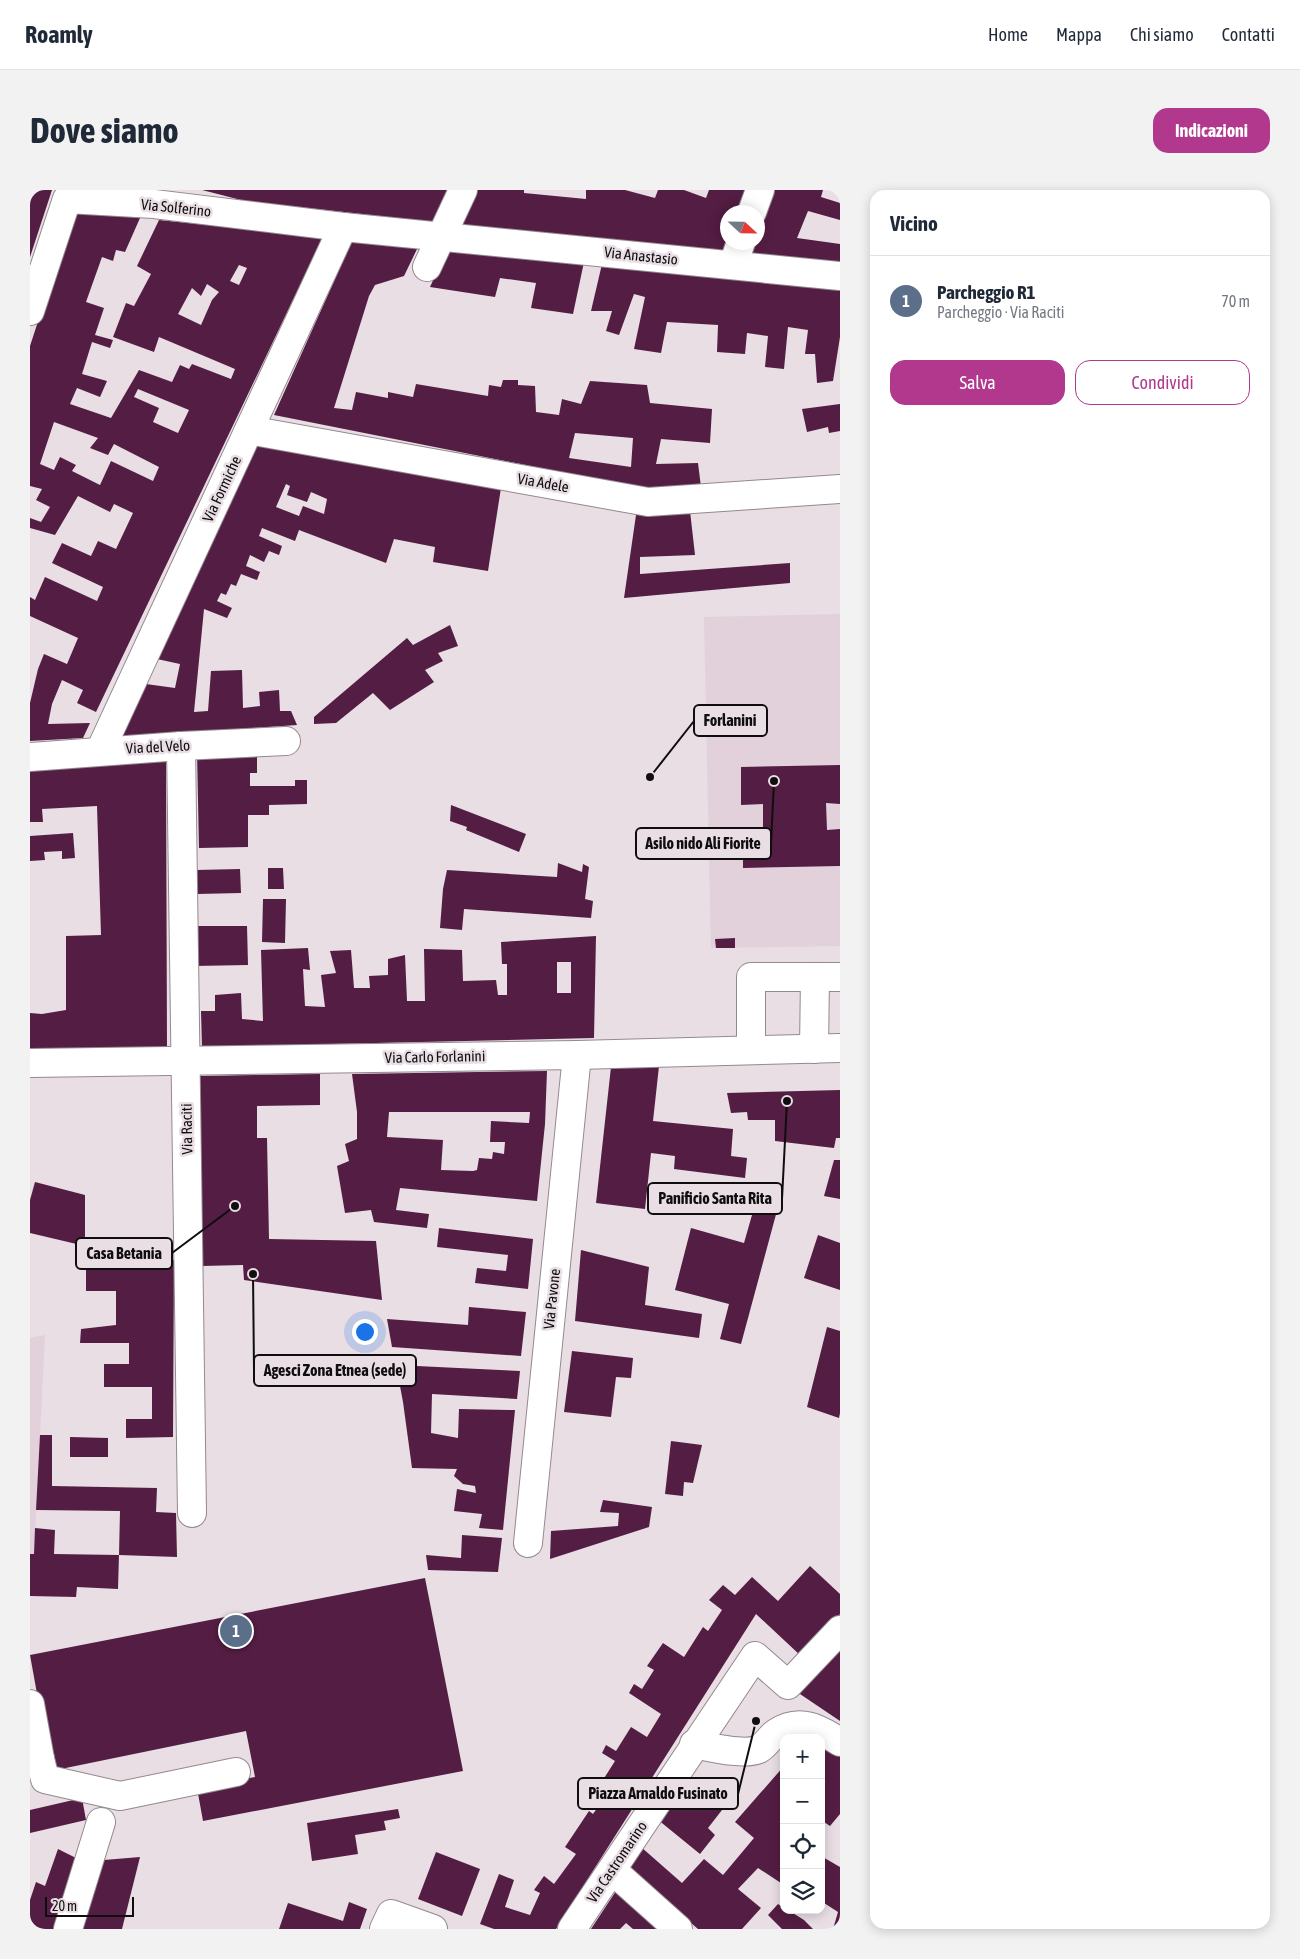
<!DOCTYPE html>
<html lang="it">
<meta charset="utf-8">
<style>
:root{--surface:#fff;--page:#f2f2f3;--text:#1f2937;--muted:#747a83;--line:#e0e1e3;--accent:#b1388d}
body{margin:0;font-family:"Asap Condensed",sans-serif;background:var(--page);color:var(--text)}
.controls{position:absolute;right:15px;bottom:15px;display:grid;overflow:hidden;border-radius:10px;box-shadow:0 2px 12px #0003}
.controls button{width:45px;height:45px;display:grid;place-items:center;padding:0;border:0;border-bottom:1px solid var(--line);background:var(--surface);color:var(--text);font:25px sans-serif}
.compass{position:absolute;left:690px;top:15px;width:45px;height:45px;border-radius:50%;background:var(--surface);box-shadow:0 2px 12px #0003;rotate:112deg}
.scale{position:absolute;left:15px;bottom:12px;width:89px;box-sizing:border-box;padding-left:5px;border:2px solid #100d0f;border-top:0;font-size:14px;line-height:18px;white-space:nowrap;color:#100d0f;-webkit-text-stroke:4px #e8dee4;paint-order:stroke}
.you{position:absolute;left:334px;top:1141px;width:18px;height:18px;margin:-12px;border:4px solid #fff;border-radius:50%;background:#1a73e8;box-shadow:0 0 0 8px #1a73e833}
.badge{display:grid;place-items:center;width:32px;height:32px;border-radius:50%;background:var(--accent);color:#fff;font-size:16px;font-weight:700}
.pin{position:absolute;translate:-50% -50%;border:2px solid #fff;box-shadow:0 1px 5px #0006}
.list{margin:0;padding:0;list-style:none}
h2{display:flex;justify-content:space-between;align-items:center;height:65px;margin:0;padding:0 20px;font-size:21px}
h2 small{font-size:16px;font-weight:400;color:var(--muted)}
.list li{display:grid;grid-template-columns:32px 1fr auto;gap:15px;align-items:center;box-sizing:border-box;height:90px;padding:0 20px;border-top:1px solid var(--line)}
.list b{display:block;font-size:19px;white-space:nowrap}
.list p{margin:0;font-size:16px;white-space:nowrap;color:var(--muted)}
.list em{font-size:16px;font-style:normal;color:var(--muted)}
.actions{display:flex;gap:10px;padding:15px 20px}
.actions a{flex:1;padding:11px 0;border:1px solid var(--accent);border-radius:15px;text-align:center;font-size:18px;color:var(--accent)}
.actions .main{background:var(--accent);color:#fff}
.icon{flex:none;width:28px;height:28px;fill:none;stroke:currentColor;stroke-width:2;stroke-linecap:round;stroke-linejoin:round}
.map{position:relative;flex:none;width:810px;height:1739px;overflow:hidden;border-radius:15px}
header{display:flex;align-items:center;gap:30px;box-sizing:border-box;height:70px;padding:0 25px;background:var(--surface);border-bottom:1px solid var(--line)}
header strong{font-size:24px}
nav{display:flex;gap:28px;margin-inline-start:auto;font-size:18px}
.intro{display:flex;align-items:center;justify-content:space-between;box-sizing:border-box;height:120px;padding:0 30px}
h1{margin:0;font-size:35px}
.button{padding:12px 22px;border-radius:15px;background:var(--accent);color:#fff;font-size:18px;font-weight:700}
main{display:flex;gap:30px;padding:0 30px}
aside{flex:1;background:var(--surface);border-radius:15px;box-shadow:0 2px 12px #0003}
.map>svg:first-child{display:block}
.built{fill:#e2d0da}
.building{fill:#541d43;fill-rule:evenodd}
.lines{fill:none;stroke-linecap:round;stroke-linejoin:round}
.minor-casing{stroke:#93898f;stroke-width:30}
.minor{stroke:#fff;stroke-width:28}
.labels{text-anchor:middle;stroke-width:5;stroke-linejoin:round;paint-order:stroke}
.street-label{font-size:15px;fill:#100d0f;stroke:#e8dee4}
.leader{fill:none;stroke:#100d0f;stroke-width:2}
.callout-dot{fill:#100d0f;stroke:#e8dee4;stroke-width:2}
.callout{fill:#e8dee4;stroke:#100d0f;stroke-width:2}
.callout-label{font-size:16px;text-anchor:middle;font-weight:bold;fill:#100d0f}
</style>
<header>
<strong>Roamly</strong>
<nav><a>Home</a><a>Mappa</a><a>Chi siamo</a><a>Contatti</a></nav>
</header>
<div class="intro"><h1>Dove siamo</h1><a class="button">Indicazioni</a></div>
<main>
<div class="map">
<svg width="810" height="1739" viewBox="0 0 810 1739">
<rect width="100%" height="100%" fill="#e8dee4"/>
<!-- built -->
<g class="built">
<polygon points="810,424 810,756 681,758 674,427"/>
<polygon points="15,1145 4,1364 0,1364 0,1148"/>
</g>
<!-- building -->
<g class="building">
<polygon points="0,0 22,0 0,67"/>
<polygon points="172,0 418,0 403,32 215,11"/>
<polygon points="447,0 494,0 494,3 556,9 556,0 595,0 625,8 628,0 654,0 676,8 679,0 717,0 709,22 698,22 698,52 695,62 429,36"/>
<polygon points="742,0 793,0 791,7 810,13 810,30 778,21 767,48 810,54 810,72 720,63 723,52 728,52 728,41"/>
<path d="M44,21L110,28L95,62L86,60L83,71L72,67L56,112L74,118L65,145L83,150L80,158L62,152L52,184L77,191L70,207L47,198L40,214L81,228L109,180L142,192L150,175L159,179L162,174L201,189L205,179L129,147L124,162L83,147L96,113L104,116L121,84L107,76L129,30L293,47L66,522L47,513L53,500L32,490L22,514L18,534L60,533L53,548L0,551V513L8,479L14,464L37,474L48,448L0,426V407L5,410L15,387L67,411L73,397L22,373L32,353L61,366L68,351L86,359L103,323L84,314L80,322L48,306L25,345L0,338V328L11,332L20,317L6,310L12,299L0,296V156ZM209,75L217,78L209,95L200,91ZM177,94L189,102L182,110L171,135L148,124L162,98L171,106ZM108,199L159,220L148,243L123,232L129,218L104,207ZM24,232L68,248L60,258L78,265L84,254L129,277L123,291L81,271L70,295L42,281L46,275L30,267L24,280L10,274Z"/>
<path d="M323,49L389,55L374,86L345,95L339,106L304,218L322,220L326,202L358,208V202L383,207L386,194L458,206L459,195L471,197L473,190H488V195L505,196L506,222L529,225L532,209L551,214L560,191L617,195L620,213L682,219L680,253L631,249L626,274L668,273L671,297L611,298L244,225ZM545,243L603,248L601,277L539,268Z"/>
<polygon points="418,58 554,72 543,124 501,118 506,93 470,88 465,107 400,97"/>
<polygon points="572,74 810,97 810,147 803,191 787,193 785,164 775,164 778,140 758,137 754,179 735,177 738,146 717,143 715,164 687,162 688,135 637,132 631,163 604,159 615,107 604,104 589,145 576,141 582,121 561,121"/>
<polygon points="810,214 810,241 799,243 798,237 777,242 772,219"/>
<path d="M227,251L471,298L458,381L403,372L405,357L364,349L356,373L269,340L265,351L232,338L229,346L252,356L249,365L239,361L234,372L220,365L216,376L230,382L227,390L211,384L206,396L201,394L196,405L191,403L187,411L202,418L197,428L174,419L164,522L178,521L181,481L212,480L213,518L230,516L229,502L249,500L250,521H261L267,535L91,547L116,494L145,498L150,474L127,469ZM256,294L260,296L257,305L277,312L281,302L297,309L294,324L273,316L269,326L246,317Z"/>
<polygon points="660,321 665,365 610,367 610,384 760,373 760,393 594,408 606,325"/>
<polygon points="420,435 428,456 408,463 413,471 395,480 404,492 360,520 343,503 306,533 284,534 284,527 377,448 383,455"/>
<polygon points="167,562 227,562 227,583 220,583 220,596 265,596 265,590 277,590 277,614 239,615 239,625 218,625 218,657 169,658"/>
<polygon points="136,571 137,858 0,860 0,823 12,824 36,820 36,746 71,745 67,616 12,619 13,632 0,632 0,581"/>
<polygon points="810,575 810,614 796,613 797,640 810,639 810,676 713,678 713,641 733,641 733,614 711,615 711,577"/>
<polygon points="421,615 496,644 489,662 436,640 437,637 420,631"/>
<polygon points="43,643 45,668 32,669 32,661 14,662 15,670 0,671 0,646"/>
<polygon points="528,673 552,682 553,674 559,677 555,709 563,711 561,728 434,719 432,740 410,738 413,699 417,680 527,687"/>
<polygon points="238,678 253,678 254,699 238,699"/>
<polygon points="210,679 211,703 167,704 166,680"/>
<polygon points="233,709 256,709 255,753 232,752"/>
<polygon points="165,736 217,736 218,775 164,776"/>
<path d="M566,746L564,848L172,857L171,821H185V805L211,803L212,829L233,831L231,760L278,758L280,780L273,779L275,816L295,817L291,785L306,783L300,761L321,760L324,798H340L339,786L358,785V769L375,765L377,811H395L394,759L432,760L433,791L466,790L468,805H477V774H472L471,752ZM527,772H541V803H527Z"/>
<polygon points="705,748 705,758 686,758 685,749"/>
<polygon points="629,876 623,931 703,939 701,966 717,968 715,988 644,979 645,966 621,963 615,1019 566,1013 581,877"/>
<path d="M517,881L515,934L507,1011L370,998L366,1020L399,1024L397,1038L344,1032L341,1020L315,1023L307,976L319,971L315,954L327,949V922L322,884ZM359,922H500L499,933L461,931L460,952H475L474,964L463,962L462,969L449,968L447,980L443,981L411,980L413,950L357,947Z"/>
<polygon points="290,884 290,915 227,916 227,948 237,948 239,1049 346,1051 352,1110 214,1090 213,1075 172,1076 170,886"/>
<polygon points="810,900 810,948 806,948 804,958 745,951 745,930 718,930 717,922 701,923 697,903"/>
<polygon points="804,970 810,970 810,1009 794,1006"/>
<polygon points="5,992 55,1005 55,1056 0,1043 0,1010"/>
<polygon points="726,1011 748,1017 711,1154 690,1149 699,1114 645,1100 661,1038 714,1053"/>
<polygon points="409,1038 503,1049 498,1099 445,1093 447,1078 476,1081 478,1065 407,1057"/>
<polygon points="788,1045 810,1053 810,1100 774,1088"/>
<polygon points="551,1060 619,1077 615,1115 672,1124 669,1148 545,1131"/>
<polygon points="144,1070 143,1247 96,1248 96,1229 122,1229 122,1197 74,1197 74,1174 99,1174 99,1153 50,1153 51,1139 86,1135 86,1101 56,1101 56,1071"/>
<polygon points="439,1117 496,1122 491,1166 362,1157 357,1129 438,1135"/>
<polygon points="797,1137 810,1141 810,1223 809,1228 777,1217"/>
<polygon points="542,1161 603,1168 601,1188 586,1187 581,1227 534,1222"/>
<polygon points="366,1175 490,1181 487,1209 402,1204 401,1243 428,1248 429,1219 485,1220 473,1340 449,1338 452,1324 424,1321 427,1299 446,1303 445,1296 433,1294 424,1286 427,1279 382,1278 373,1212"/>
<polygon points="10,1245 22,1245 22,1296 127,1298 126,1322 146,1323 147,1367 89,1365 88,1399 47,1397 46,1407 0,1406 0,1364 4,1364 5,1338 25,1340 24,1364 89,1365 90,1321 6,1320"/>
<polygon points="40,1247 78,1248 78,1267 40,1267"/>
<polygon points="641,1251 672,1255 663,1293 654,1292 653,1306 635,1304"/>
<polygon points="573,1310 622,1317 619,1337 520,1369 521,1341 588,1336 589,1323 570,1322"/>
<polygon points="432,1345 472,1348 468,1382 398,1380 396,1365 431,1368"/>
<polygon points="780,1376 810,1404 810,1424 771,1466 726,1424 526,1739 464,1739 450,1734 469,1684 484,1690 475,1717 500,1725 510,1703 504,1700 514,1686 524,1694 546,1664 535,1657 559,1621 563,1624 568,1617 559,1612 585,1571 572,1563 576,1555 586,1561 601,1537 617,1547 631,1524 599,1503 604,1494 612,1499 624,1480 617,1476 633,1453 654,1467 673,1437 678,1441 692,1420 679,1410 693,1395 705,1405 722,1387 748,1411"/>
<polygon points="395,1388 433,1581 173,1631 167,1598 225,1587 216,1541 21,1581 0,1465"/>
<polygon points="810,1452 810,1531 767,1502"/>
<polygon points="791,1553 810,1565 810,1624 800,1636 791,1630"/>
<polygon points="754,1576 754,1695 728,1678 708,1699 731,1718 712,1739 668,1739 598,1678 611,1657 652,1693 674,1669 693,1685 724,1648 705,1632"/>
<polygon points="654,1585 692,1620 678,1638 685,1645 670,1664 627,1629"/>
<polygon points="52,1608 56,1630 0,1643 0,1620"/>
<polygon points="368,1619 370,1628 354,1631 356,1640 325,1645 328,1664 282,1671 277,1633"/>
<polygon points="28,1659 46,1668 24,1739 0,1739 0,1710 6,1692 15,1696"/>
<polygon points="406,1662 450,1679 432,1726 388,1709"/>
<polygon points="791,1666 810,1677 810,1739 803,1739 808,1722 791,1711"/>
<polygon points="110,1667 92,1739 52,1739 74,1670"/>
<polygon points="588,1698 635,1739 603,1739 596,1733 590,1739 561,1739"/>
<polygon points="319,1712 337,1719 330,1739 249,1739 258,1713 313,1731"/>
<polygon points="748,1714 754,1718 754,1720 758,1720 774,1730 783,1739 752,1739 738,1725"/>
</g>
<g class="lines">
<defs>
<g id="minor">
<polyline points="722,22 730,0"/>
<polyline points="703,75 711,52"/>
<polyline points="397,77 433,0"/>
<polyline points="0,121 37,9 124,14 313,37 810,86"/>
<polyline points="219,240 618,312 810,299"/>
<polyline points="151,556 162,1323"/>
<polyline points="70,561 313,37"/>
<polyline points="0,567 151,556 256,551"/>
<polyline points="785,787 810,787"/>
<polyline points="721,860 721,787 785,787 784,859"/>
<polyline points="0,873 547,865 810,858"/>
<polyline points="498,1353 547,865"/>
<polyline points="0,1514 10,1569 0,1571"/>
<path d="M664,1554C680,1557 715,1566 729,1559C736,1555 740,1547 746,1543C770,1527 790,1539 810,1552"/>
<polyline points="10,1569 15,1589 90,1606 206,1582"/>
<polyline points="582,1680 648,1739"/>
<polyline points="38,1739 71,1632"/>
<polyline points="354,1739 361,1724 403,1739"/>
<polyline points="542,1739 725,1466 758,1495 810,1440"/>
</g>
</defs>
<!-- minor casing -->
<use href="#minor" class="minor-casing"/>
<!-- minor -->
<use href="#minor" class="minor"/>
</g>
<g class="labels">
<!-- street labels -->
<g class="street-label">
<text transform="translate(146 18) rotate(6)" y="5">Via Solferino</text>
<text transform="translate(611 66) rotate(6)" y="5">Via Anastasio</text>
<text transform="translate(513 293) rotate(10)" y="5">Via Adele</text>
<text transform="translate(192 299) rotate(-65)" y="5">Via Formiche</text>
<text transform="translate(128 557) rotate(-3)" y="5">Via del Velo</text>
<text transform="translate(405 867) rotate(-1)" y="5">Via Carlo Forlanini</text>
<text transform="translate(157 939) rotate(-91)" y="5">Via Raciti</text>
<text transform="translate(522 1109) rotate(-84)" y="5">Via Pavone</text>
<text transform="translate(587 1672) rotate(-56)" y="5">Via Castromarino</text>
</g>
</g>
<!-- callouts -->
<path class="leader" d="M620 587L664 531M744 591L741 653M757 911L752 1009M205 1016L142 1063M223 1084L224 1180M726 1531L708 1604"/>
<g class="callout-dot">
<circle cx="620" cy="587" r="5"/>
<circle cx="744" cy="591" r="5"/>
<circle cx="757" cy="911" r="5"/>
<circle cx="205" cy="1016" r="5"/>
<circle cx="223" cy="1084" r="5"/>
<circle cx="726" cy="1531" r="5"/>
</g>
<g class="callout">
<rect x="664" y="515" width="73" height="31" rx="5"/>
<rect x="606" y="638" width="135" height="31" rx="5"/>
<rect x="618" y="993" width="134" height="31" rx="5"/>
<rect x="46" y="1048" width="96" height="31" rx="5"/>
<rect x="224" y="1165" width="162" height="31" rx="5"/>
<rect x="548" y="1588" width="160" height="31" rx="5"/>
</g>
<g class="callout-label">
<text x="700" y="536">Forlanini</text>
<text x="673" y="659">Asilo nido Ali Fiorite</text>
<text x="685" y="1014">Panificio Santa Rita</text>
<text x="94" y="1069">Casa Betania</text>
<text x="305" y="1186">Agesci Zona Etnea (sede)</text>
<text x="628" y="1609">Piazza Arnaldo Fusinato</text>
</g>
</svg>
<div class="controls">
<button>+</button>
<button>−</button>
<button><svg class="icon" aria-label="locate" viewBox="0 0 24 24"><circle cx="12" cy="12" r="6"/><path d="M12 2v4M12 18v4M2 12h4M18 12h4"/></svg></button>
<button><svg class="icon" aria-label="layers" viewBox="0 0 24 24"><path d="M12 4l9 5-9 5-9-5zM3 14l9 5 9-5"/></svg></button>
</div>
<svg class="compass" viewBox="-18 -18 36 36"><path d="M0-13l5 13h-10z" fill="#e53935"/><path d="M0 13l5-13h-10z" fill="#747a83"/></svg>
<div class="scale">20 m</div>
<div class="you"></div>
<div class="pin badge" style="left:206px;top:1441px;background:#5c6f8a">1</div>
</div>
<aside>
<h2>Vicino<small></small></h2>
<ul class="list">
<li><span class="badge" style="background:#5c6f8a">1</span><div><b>Parcheggio R1</b><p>Parcheggio · Via Raciti</p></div><em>70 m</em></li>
</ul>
<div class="actions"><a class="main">Salva</a><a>Condividi</a></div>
</aside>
</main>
